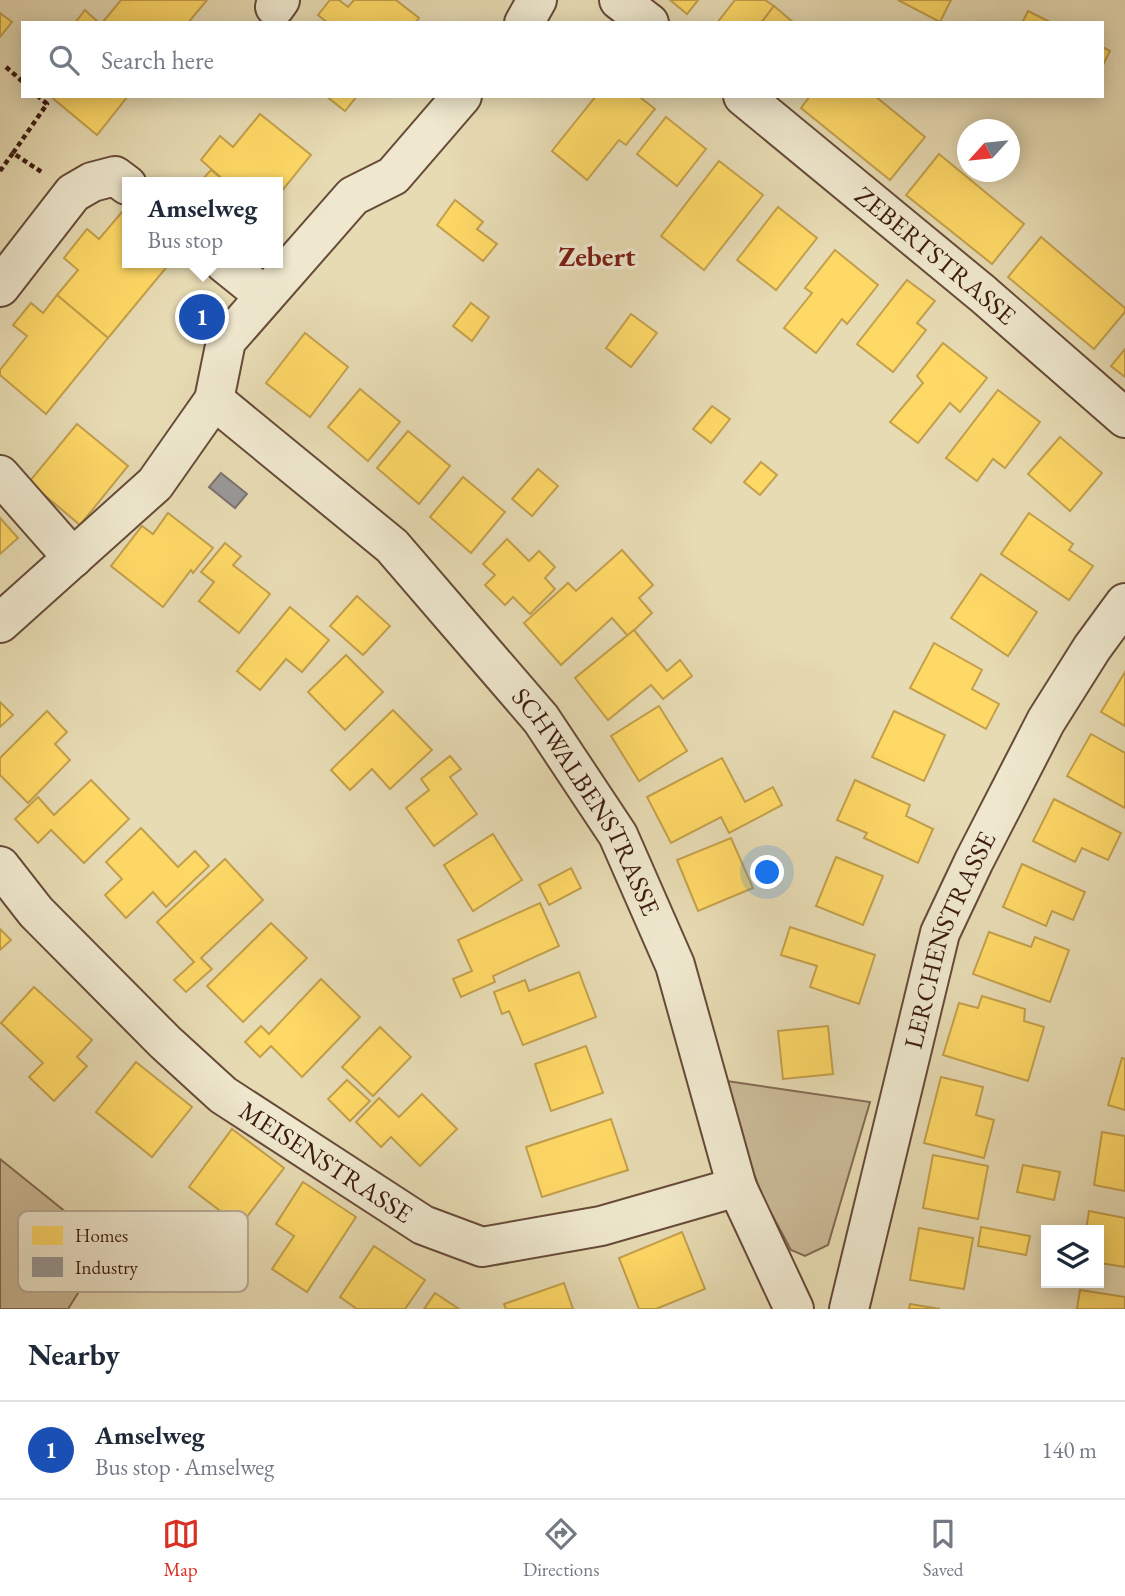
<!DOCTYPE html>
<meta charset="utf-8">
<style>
:root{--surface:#fff;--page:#f6f6f7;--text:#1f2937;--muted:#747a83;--line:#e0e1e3;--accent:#d93025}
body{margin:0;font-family:"EB Garamond",serif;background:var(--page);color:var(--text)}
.controls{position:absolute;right:21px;bottom:21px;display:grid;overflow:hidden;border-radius:0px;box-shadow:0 4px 18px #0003}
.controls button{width:63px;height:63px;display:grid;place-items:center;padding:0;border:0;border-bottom:2px solid var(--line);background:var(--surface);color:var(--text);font:35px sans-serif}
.compass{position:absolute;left:957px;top:119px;width:63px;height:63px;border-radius:50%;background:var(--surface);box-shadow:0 4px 18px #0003;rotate:243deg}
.you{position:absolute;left:768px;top:873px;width:24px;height:24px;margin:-18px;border:5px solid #fff;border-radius:50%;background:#1a73e8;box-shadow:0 0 0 10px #1a73e833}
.badge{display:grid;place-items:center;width:46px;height:46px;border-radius:50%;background:var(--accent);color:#fff;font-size:23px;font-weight:700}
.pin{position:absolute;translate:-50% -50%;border:4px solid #fff;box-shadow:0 2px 7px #0006}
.popup{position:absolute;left:122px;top:177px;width:161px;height:91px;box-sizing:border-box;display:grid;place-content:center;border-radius:0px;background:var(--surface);filter:drop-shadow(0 2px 5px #0005);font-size:23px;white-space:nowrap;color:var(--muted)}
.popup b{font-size:26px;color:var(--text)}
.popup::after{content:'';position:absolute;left:50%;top:100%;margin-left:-14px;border:14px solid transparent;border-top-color:var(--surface)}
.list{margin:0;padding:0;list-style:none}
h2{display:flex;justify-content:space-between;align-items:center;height:91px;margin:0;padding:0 28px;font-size:30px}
h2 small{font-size:23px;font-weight:400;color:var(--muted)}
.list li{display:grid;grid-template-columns:46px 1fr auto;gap:21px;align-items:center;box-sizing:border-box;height:98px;padding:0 28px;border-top:2px solid var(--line)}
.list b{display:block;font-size:26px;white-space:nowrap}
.list p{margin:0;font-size:23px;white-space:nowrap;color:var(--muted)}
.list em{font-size:23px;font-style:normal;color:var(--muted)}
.icon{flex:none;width:38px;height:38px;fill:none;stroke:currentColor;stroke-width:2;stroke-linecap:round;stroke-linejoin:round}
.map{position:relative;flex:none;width:1125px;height:1309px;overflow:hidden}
.search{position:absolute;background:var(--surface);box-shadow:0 4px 18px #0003;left:21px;right:21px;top:21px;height:77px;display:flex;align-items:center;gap:18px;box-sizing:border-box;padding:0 24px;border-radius:0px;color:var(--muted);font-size:26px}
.sheet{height:189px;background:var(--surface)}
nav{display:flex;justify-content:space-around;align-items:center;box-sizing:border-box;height:98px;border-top:2px solid var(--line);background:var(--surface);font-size:19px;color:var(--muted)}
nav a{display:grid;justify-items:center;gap:4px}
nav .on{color:var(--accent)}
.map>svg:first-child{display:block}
.green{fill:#caba97;stroke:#836a53;stroke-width:2}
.homes{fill:#ffd966;stroke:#c4a04c;stroke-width:2}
.industry{fill:#999;stroke:#7d7370;stroke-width:2}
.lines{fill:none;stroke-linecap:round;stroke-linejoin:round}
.minor-casing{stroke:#674b38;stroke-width:42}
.path{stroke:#3c1b0f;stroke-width:4.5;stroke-dasharray:5 3.5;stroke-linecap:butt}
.minor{stroke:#efe8ce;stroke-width:38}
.labels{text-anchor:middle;stroke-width:7;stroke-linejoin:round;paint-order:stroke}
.street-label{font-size:26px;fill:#3c1b0f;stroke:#efe8ce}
.neighbourhood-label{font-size:28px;font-weight:bold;fill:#7a1f14;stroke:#efe8ce}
.key{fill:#efe8ce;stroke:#b9aa95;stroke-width:2}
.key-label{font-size:19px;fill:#3c1b0f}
</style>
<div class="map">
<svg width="1125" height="1309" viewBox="0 0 1125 1309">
<rect width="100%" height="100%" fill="#e7dbb3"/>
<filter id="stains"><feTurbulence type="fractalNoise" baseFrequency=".00286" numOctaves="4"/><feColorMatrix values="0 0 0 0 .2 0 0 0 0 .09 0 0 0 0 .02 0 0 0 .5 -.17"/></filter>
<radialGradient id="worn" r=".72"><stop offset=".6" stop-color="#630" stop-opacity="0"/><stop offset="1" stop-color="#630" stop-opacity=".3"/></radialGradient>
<!-- green -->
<g class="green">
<polygon points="720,1080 870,1102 828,1245 805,1256 791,1250 762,1196"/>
<polygon points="0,1159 108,1246 68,1309 0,1309"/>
</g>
<!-- homes -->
<g class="homes">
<polygon points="121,0 207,0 188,23 102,23"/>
<polygon points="330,0 339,0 348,7 354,0 396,0 419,18 415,23 328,23 318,15"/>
<polygon points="670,0 698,0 687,14"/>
<polygon points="735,0 765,0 774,6 761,23 717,23"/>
<polygon points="898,0 951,0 940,22"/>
<polygon points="774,6 794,23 761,23"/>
<polygon points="85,10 99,23 75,23"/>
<polygon points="1028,11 1052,23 1022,23"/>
<polygon points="0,13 12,22 0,37"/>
<polygon points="1102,47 1110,51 1102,67"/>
<polygon points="50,96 128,96 97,135"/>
<polygon points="326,96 357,96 345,111"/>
<polygon points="596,96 642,96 641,98 655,109 626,145 619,140 587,180 552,151"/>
<polygon points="810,96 875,96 925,137 890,180 801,108"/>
<polygon points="260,114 311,155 277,197 277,182 226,182 201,160 220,136 233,147"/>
<polygon points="666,117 706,149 677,186 637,154"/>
<polygon points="939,154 1024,224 992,264 906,195"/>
<polygon points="719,161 763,195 704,270 661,236"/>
<polygon points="211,170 226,182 200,182"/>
<polygon points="455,200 483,222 477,229 497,244 483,261 437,225"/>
<polygon points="778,207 817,238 776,290 737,260"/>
<polygon points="122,212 127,217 127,263 170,263 108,338 57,295 78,270 64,258 87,229 99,239"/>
<polygon points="1041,237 1125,308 1125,312 1094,349 1008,277"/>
<polygon points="835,250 878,285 847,324 842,319 816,353 784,328 812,293 805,288"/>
<polygon points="907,280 935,301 917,323 926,330 893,372 857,344"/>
<polygon points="57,295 108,338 46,414 0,375 0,370 27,336 13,325 31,303 43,313"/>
<polygon points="471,303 489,317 472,341 453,326"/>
<polygon points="631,314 657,333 631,367 606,348"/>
<polygon points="305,333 348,367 310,417 266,383"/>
<polygon points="943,343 987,378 960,412 950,403 918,443 890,422 923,383 917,376"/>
<polygon points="1125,349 1125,377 1111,366"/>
<polygon points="360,389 400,422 368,461 328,427"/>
<polygon points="998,390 1040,422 1005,468 993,459 977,481 946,458"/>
<polygon points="712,406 730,419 711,443 693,429"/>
<polygon points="77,424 128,466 80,525 29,482"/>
<polygon points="408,431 450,466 419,504 377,468"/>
<polygon points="1060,437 1102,473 1070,511 1028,474"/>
<polygon points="761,462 777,475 760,495 744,482"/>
<polygon points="538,469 558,486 532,516 512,499"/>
<polygon points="463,477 505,512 471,553 430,517"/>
<polygon points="168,513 213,548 193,573 191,570 163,607 111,566 142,526 153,534"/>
<polygon points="1029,513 1073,544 1069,550 1093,566 1069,600 1001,554"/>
<polygon points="0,518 18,538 0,554"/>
<polygon points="507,539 529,561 539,551 555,567 545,578 555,589 530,614 513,597 505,605 485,585 495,575 483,564"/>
<polygon points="225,543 241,556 233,565 270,594 239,633 199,601 214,582 201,572"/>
<polygon points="622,550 653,585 639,598 652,613 628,636 612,618 561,665 524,623 568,583 576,591"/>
<polygon points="981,574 1037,612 1008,656 951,618"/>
<polygon points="357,596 390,626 363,655 330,626"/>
<polygon points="290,607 329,640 302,672 286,659 260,690 237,671"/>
<polygon points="634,630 667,671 680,660 692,676 663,699 651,685 608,720 575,678"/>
<polygon points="934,643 982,670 972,689 999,704 986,729 910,688"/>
<polygon points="346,655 383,692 345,730 308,692"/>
<polygon points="1125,672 1125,726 1101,712"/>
<polygon points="0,702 13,715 0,727"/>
<polygon points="659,706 687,751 639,781 611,736"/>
<polygon points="393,710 432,750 390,789 372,769 350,790 331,770"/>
<polygon points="47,711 67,732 55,744 70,760 28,803 0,775 0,758"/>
<polygon points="894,711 945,735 924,781 872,757"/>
<polygon points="1091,734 1125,753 1125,808 1067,776"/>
<polygon points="450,756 461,769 450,777 477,814 434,846 406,808 429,790 421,779"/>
<polygon points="722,758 745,802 773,787 782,805 729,833 721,817 671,843 647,797"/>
<polygon points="91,780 129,819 84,863 51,830 38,843 15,819 38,797 54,815"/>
<polygon points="855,780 910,805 906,816 933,829 918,863 864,838 867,833 837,820"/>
<polygon points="1054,799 1121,833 1108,860 1082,848 1075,862 1033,841"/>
<polygon points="141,828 178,867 195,851 209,866 166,907 153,892 126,918 105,895 122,879 106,862"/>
<polygon points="493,834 522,880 473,911 444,865"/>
<polygon points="731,838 753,888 698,911 677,860"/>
<polygon points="836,857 883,876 863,925 816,906"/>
<polygon points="225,859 263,900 201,958 212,969 186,992 174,980 194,962 157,922"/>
<polygon points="1022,864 1085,892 1073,920 1052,911 1046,926 1003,907"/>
<polygon points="571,868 581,888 549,905 539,885"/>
<polygon points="540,903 559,946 493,976 495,982 461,997 453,979 472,971 458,940"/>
<polygon points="271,923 307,958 243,1022 207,986"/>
<polygon points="790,927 875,955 859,1004 810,987 817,966 781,955"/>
<polygon points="0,929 11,940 0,950"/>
<polygon points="989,932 1031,947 1035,937 1069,950 1050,1002 973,974"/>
<polygon points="579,972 596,1017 523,1045 509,1011 502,1014 494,992 525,980 529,991"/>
<polygon points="321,979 360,1017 302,1077 271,1046 260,1057 245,1042 261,1026 269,1034"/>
<polygon points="34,987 92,1040 77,1057 87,1066 54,1101 29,1077 43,1063 1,1023"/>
<polygon points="982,996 1025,1009 1024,1021 1044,1027 1028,1081 943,1055 959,1003 978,1008"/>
<polygon points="828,1026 833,1074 783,1079 778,1031"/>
<polygon points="380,1027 411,1057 373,1096 342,1067"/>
<polygon points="586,1046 603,1093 551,1111 535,1064"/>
<polygon points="1122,1058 1125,1059 1125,1110 1108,1105"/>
<polygon points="136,1062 192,1107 152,1157 96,1112"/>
<polygon points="941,1077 983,1087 976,1115 994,1120 984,1158 924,1143"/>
<polygon points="347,1080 370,1101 350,1121 328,1099"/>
<polygon points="422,1094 457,1129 420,1166 391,1137 381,1147 356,1122 379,1098 399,1117"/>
<polygon points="611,1119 628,1170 542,1197 526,1147"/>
<polygon points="232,1129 284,1168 240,1226 189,1187"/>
<polygon points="1102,1132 1125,1136 1125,1191 1094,1185"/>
<polygon points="933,1155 988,1166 978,1219 923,1208"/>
<polygon points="1023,1165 1060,1172 1054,1200 1017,1192"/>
<polygon points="303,1182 356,1217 307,1292 272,1269 294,1236 276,1224"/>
<polygon points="1089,1211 1125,1218 1125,1267 1099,1263 1099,1230 1086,1230"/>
<polygon points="981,1227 1030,1236 1026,1255 978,1246"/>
<polygon points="919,1228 973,1238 964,1289 910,1280"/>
<polygon points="682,1232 705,1289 656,1309 639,1309 619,1258"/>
<polygon points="374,1246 425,1280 405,1309 357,1309 340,1297"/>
<polygon points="564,1283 573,1309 506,1309 504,1304"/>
<polygon points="1080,1290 1125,1297 1125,1309 1077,1309"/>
<polygon points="435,1293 459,1309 424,1309"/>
<polygon points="910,1304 940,1309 909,1309"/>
</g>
<!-- industry -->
<polygon class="industry" points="221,473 247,494 235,508 209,487"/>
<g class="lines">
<defs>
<g id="minor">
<polyline points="619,0 649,23"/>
<polyline points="275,7 280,0"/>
<polyline points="524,23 537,0"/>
<path id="s1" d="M743,96L983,294L1125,418"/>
<polyline points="224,263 265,296"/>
<polyline points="0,287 73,193 92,182 115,176 127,185"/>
<path id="s2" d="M214,400L392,546L541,719L618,835L675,965L737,1187L794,1309"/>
<polyline points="0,475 73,558"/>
<polyline points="0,623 155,484 214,400 226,341 353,196 393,176 462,96"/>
<path id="s3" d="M0,866L36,912L165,1042L223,1095L423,1225L482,1247L601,1226L737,1187"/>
<path id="s4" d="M849,1309L940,933L974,861L1046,721L1092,648L1125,603"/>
</g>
</defs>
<!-- minor casing -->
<use href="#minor" class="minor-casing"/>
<!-- path -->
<g class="path">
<polyline points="6,67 23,82"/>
<polyline points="13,153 47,104 38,96"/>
<polyline points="0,171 13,153 43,173"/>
</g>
<!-- minor -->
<use href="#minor" class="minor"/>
</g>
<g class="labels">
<!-- street labels -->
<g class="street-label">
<text dy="9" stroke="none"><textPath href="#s1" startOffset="250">ZEBERTSTRASSE</textPath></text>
<text dy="9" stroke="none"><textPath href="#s2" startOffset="553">SCHWALBENSTRASSE</textPath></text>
<text dy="9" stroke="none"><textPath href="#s4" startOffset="383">LERCHENSTRASSE</textPath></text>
<text dy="9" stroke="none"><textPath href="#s3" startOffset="443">MEISENSTRASSE</textPath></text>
</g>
<!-- neighbourhood labels -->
<g class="neighbourhood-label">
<text x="597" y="266">Zebert</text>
</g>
</g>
<!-- legend -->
<rect x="18" y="1211" width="230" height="81" rx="10" class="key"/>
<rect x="32" y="1226" width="31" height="19" fill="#ffd966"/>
<rect x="32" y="1257" width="31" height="20" fill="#999"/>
<g class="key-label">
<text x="75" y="1242">Homes</text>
<text x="75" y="1274">Industry</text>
</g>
<rect width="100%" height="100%" filter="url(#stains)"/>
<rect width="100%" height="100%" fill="url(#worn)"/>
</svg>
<div class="controls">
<button><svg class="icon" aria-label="layers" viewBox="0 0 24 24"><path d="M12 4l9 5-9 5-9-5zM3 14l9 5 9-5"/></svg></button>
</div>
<svg class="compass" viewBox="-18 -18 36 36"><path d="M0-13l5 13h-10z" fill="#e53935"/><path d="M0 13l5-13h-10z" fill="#747a83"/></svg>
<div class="you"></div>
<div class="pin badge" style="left:202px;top:317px;background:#1a4fb4">1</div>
<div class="popup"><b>Amselweg</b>Bus stop</div>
<div class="search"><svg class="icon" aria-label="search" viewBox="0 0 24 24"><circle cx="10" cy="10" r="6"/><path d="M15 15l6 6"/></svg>Search here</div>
</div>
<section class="sheet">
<h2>Nearby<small></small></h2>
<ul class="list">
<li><span class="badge" style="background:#1a4fb4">1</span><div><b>Amselweg</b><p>Bus stop · Amselweg</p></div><em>140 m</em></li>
</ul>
</section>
<nav>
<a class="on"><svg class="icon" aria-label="map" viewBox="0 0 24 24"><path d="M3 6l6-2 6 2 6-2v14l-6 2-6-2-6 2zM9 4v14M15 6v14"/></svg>Map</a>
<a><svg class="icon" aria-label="directions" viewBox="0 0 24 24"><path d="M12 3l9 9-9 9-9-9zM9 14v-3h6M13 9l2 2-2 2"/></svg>Directions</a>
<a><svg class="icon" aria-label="saved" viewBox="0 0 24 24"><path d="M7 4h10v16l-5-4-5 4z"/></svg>Saved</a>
</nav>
